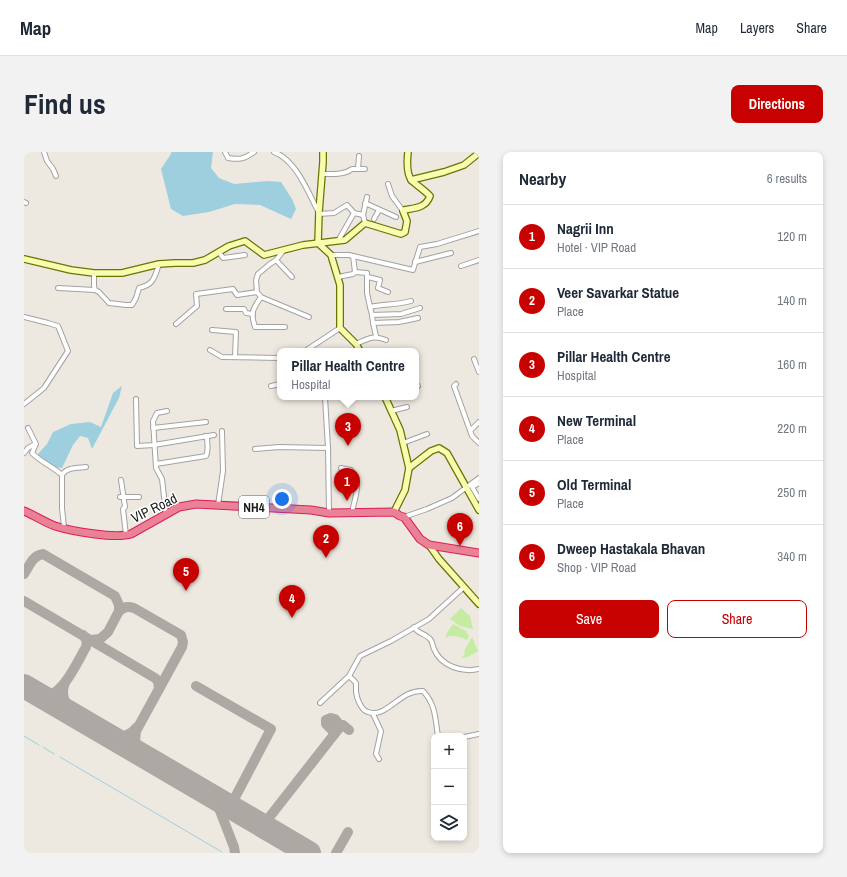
<!DOCTYPE html>
<meta charset="utf-8">
<style>
:root{--surface:#fff;--page:#f2f2f3;--text:#1f2937;--muted:#747a83;--line:#e0e1e3;--accent:#c70100}
body{margin:0;font-family:"Archivo Narrow",sans-serif;background:var(--page);color:var(--text)}
.controls{position:absolute;right:12px;bottom:12px;display:grid;overflow:hidden;border-radius:8px;box-shadow:0 2px 6px #0003}
.controls button{width:36px;height:36px;display:grid;place-items:center;padding:0;border:0;border-bottom:1px solid var(--line);background:var(--surface);color:var(--text);font:20px sans-serif}
.you{position:absolute;left:258px;top:347px;width:14px;height:14px;margin:-10px;border:3px solid #fff;border-radius:50%;background:#1a73e8;box-shadow:0 0 0 6px #1a73e833}
.badge{display:grid;place-items:center;width:26px;height:26px;border-radius:50%;background:var(--accent);color:#fff;font-size:13px;font-weight:700}
.pin{position:absolute;translate:-50% -33px;filter:drop-shadow(0 1px 2px #0008)}
.pin::after{content:'';position:absolute;top:21px;width:14px;height:12px;background:inherit;clip-path:polygon(0 0,100% 0,50% 100%)}
.popup{position:absolute;left:253px;top:196px;width:142px;height:52px;box-sizing:border-box;display:grid;place-content:center;border-radius:8px;background:var(--surface);filter:drop-shadow(0 1px 3px #0005);font-size:13px;white-space:nowrap;color:var(--muted)}
.popup b{font-size:15px;color:var(--text)}
.popup::after{content:'';position:absolute;left:50%;top:100%;margin-left:-8px;border:8px solid transparent;border-top-color:var(--surface)}
.list{margin:0;padding:0;list-style:none}
h2{display:flex;justify-content:space-between;align-items:center;height:52px;margin:0;padding:0 16px;font-size:17px}
h2 small{font-size:13px;font-weight:400;color:var(--muted)}
.list li{display:grid;grid-template-columns:26px 1fr auto;gap:12px;align-items:center;box-sizing:border-box;height:64px;padding:0 16px;border-top:1px solid var(--line)}
.list b{display:block;font-size:15px;white-space:nowrap}
.list p{margin:0;font-size:13px;white-space:nowrap;color:var(--muted)}
.list em{font-size:13px;font-style:normal;color:var(--muted)}
.actions{display:flex;gap:8px;padding:12px 16px}
.actions a{flex:1;padding:9px 0;border:1px solid var(--accent);border-radius:8px;text-align:center;font-size:14px;color:var(--accent)}
.actions .main{background:var(--accent);color:#fff}
.icon{flex:none;width:22px;height:22px;fill:none;stroke:currentColor;stroke-width:2;stroke-linecap:round;stroke-linejoin:round}
.map{position:relative;flex:none;width:455px;height:701px;overflow:hidden;border-radius:8px}
header{display:flex;align-items:center;gap:24px;box-sizing:border-box;height:56px;padding:0 20px;background:var(--surface);border-bottom:1px solid var(--line)}
header strong{font-size:19px}
nav{display:flex;gap:22px;margin-inline-start:auto;font-size:14px}
.intro{display:flex;align-items:center;justify-content:space-between;box-sizing:border-box;height:96px;padding:0 24px}
h1{margin:0;font-size:28px}
.button{padding:10px 18px;border-radius:8px;background:var(--accent);color:#fff;font-size:14px;font-weight:700}
main{display:flex;gap:24px;padding:0 24px}
aside{flex:1;background:var(--surface);border-radius:8px;box-shadow:0 2px 6px #0003}
.map>svg:first-child{display:block}
.grass{fill:#c6eba2}
.water{fill:#9dcfde}
.lines{fill:none;stroke-linecap:round;stroke-linejoin:round}
.stream{stroke:#9dcfde;stroke-width:1}
.taxiway{stroke:#aca9a4;stroke-width:10}
.runway{stroke:#aca9a4;stroke-width:24}
.street-casing{stroke:#a2a2a2;stroke-width:6}
.secondary-casing{stroke:#687500;stroke-width:8}
.highway-casing{stroke:#de1b5d;stroke-width:9}
.street{stroke:#fff;stroke-width:4}
.secondary{stroke:#f8fcaf;stroke-width:5.5}
.highway{stroke:#ea8295;stroke-width:7}
.labels{text-anchor:middle;stroke-width:3;stroke-linejoin:round;paint-order:stroke}
.shield{fill:#fff;stroke:#5f5f5f;stroke-width:1}
.shield-label{font-size:13px;font-weight:bold;fill:#1b1b1b}
.street-label{font-size:14px;fill:#1b1b1b;stroke:#fff}
</style>
<header>
<strong>Map</strong>
<nav><a>Map</a><a>Layers</a><a>Share</a></nav>
</header>
<div class="intro"><h1>Find us</h1><a class="button">Directions</a></div>
<main>
<div class="map">
<svg width="455" height="701" viewBox="0 0 455 701">
<rect width="100%" height="100%" fill="#eee9e0"/>
<!-- grass -->
<g class="grass">
<polygon points="437,456 446,464 449,477 436,474 426,467"/>
<path d="M429,472L442,479L445,484L443,488C436,485 429,482 421,486L423,481Z"/>
<polygon points="448,485 454,499 444,505 437,506 440,503 441,497"/>
</g>
<!-- water -->
<g class="water">
<polygon points="147,0 189,0 187,16 195,26 210,32 244,29 257,30 268,47 272,57 267,67 236,53 211,52 185,60 159,64 147,57 137,17 147,2"/>
<polygon points="98,234 95,246 68,297 64,286 56,284 49,293 38,316 24,315 13,303 23,292 29,280 47,272 66,270 77,275 89,241"/>
</g>
<g class="lines">
<!-- stream -->
<g class="stream">
<polyline points="0,584 15,593"/>
<polyline points="19,595 30,602"/>
<polyline points="36,605 198,700"/>
</g>
<!-- taxiway -->
<g class="taxiway">
<path d="M0,422C6,413 8,404 19,402L91,444L95,453V459L84,480L76,487L66,488"/>
<polyline points="0,449 131,526 134,529 135,537"/>
<path d="M95,459C100,455 103,454 110,456L157,483L159,490L158,495L112,579L111,590L114,601"/>
<path d="M41,531C36,542 41,551 48,562"/>
<polyline points="172,534 247,577 206,655"/>
<path d="M18,545C38,546 53,510 62,495L63,489L59,483"/>
<polyline points="310,583 309,579 302,572 302,568 307,566 311,567 314,571 314,577"/>
<path d="M89,586C99,585 107,583 113,575"/>
<polyline points="191,646 210,695 211,701"/>
<polyline points="236,673 240,672 316,575 319,573 325,578"/>
<polyline points="312,701 324,680"/>
</g>
<!-- runway -->
<polyline class="runway" points="0,534 285,701"/>
<defs>
<g id="street">
<polyline points="20,0 23,9 29,17 32,24"/>
<path d="M201,0L204,6C216,8 220,7 230,0"/>
<path d="M250,0C272,8 284,40 294,59"/>
<polyline points="334,17 335,4"/>
<path d="M298,22C309,22 320,23 328,17H341"/>
<polyline points="364,32 368,44 379,59"/>
<polyline points="0,50 2,51"/>
<polyline points="341,51 372,65"/>
<polyline points="294,62 310,61 323,53 330,61"/>
<polyline points="339,63 343,45"/>
<polyline points="350,67 355,58"/>
<polyline points="314,89 330,61 339,63 341,71"/>
<path d="M260,98L252,108L246,112L234,122L232,128L233,140L237,145C229,157 226,160 231,175H261"/>
<polyline points="195,100 199,106 221,103"/>
<polyline points="307,103 325,103 389,118 396,95 413,92 455,79"/>
<polyline points="329,104 331,120"/>
<polyline points="252,108 268,125"/>
<polyline points="391,110 427,101"/>
<polyline points="437,114 455,108"/>
<path d="M70,121V134L71,138L75,140L85,151L102,153H108L112,146L115,136C130,132 130,127 135,112"/>
<polyline points="314,125 329,122 331,120 343,121 343,141 346,155"/>
<polyline points="344,125 356,128 354,136 364,140"/>
<polyline points="34,136 71,138"/>
<polyline points="237,145 285,165"/>
<polyline points="202,157 220,157 222,161 229,162"/>
<path d="M348,163L346,155C360,152 374,153 387,149"/>
<polyline points="0,165 24,171 34,174 44,199 20,236 0,252"/>
<polyline points="349,171 348,163 377,162 396,156"/>
<polyline points="152,172 173,154 172,142 209,137 213,143 233,140"/>
<polyline points="188,178 212,180 211,205"/>
<polyline points="352,184 349,171 375,170 394,166"/>
<path d="M332,192C345,186 349,183 362,188"/>
<polyline points="186,198 198,205 256,206"/>
<polyline points="281,199 316,176"/>
<polyline points="450,207 455,220"/>
<polyline points="432,232 430,234 448,284 455,291"/>
<polyline points="247,234 256,232"/>
<polyline points="392,235 394,234"/>
<polyline points="301,245 304,296 305,361"/>
<polyline points="112,247 113,294 130,293 190,283"/>
<polyline points="367,259 383,255"/>
<path d="M4,276L12,292L8,301C17,310 29,315 38,323"/>
<polyline points="129,276 182,270"/>
<polyline points="447,278 455,270"/>
<polyline points="379,291 403,282"/>
<polyline points="231,297 255,295 304,296"/>
<polyline points="0,301 4,296 11,292"/>
<path d="M132,312L182,304C185,298 183,291 183,285L181,284"/>
<path d="M317,316L327,318C338,331 331,345 328,360"/>
<polyline points="97,328 101,355 99,357 102,383"/>
<polyline points="455,331 448,335 455,347"/>
<polyline points="96,345 115,345"/>
<polyline points="194,353 199,319 198,279"/>
<polyline points="142,362 138,327 132,316 129,269 133,261 143,259"/>
<polyline points="380,365 403,357 428,346 455,326"/>
<path d="M40,375L38,356V323C43,315 53,316 62,315"/>
<path d="M390,475C394,482 400,481 405,486C409,489 408,493 410,497C417,514 438,521 455,517"/>
<path d="M325,524C327,526 331,529 332,531C332,534 332,538 332,540C333,547 337,558 344,560C363,567 376,537 399,539C412,553 411,566 414,584"/>
<polyline points="296,551 325,524 336,504 367,489 405,467 440,435"/>
<polyline points="349,562 357,579 352,602 355,607"/>
<polyline points="440,585 455,582"/>
</g>
<g id="secondary">
<polyline points="299,0 299,10 295,60 294,91 307,103 316,133 316,176 332,192 336,199"/>
<polyline points="387,28 420,20 440,13 455,1"/>
<path d="M0,107L47,118L70,121H98L135,112L151,111H169L181,108L205,94L221,89L240,103L279,93L321,88L341,71L377,82L381,80L383,69L379,59L380,58C391,56 402,56 406,44C400,38 394,34 388,29C382,22 383,9 384,0"/>
<polyline points="361,245 376,278 385,316 381,338 370,360"/>
<polyline points="385,316 407,299 415,296 423,301 455,358"/>
<polyline points="405,393 415,407 455,452"/>
</g>
<path id="highway" d="M0,359C10,363 20,370 31,374C47,379 91,387 107,382L155,355L172,352L287,358L305,361L370,360L376,364L380,365L396,387L405,393L455,401"/>
</defs>
<!-- street casing -->
<use href="#street" class="street-casing"/>
<!-- secondary casing -->
<use href="#secondary" class="secondary-casing"/>
<!-- highway casing -->
<use href="#highway" class="highway-casing"/>
<!-- street -->
<use href="#street" class="street"/>
<!-- secondary -->
<use href="#secondary" class="secondary"/>
<!-- highway -->
<use href="#highway" class="highway"/>
</g>
<g class="labels">
<!-- shield labels -->
<rect class="shield" x="215" y="344" width="30" height="22" rx="3"/>
<g class="shield-label">
<text x="230" y="360">NH4</text>
</g>
<!-- street labels -->
<g class="street-label">
<text transform="translate(130 356) rotate(-26)" y="5">VIP Road</text>
</g>
</g>
</svg>
<div class="controls">
<button>+</button>
<button>−</button>
<button><svg class="icon" aria-label="layers" viewBox="0 0 24 24"><path d="M12 4l9 5-9 5-9-5zM3 14l9 5 9-5"/></svg></button>
</div>
<div class="you"></div>
<div class="pin badge" style="left:323px;top:349px">1</div>
<div class="pin badge" style="left:302px;top:406px">2</div>
<div class="pin badge" style="left:324px;top:294px">3</div>
<div class="popup"><b>Pillar Health Centre</b>Hospital</div>
<div class="pin badge" style="left:268px;top:466px">4</div>
<div class="pin badge" style="left:162px;top:439px">5</div>
<div class="pin badge" style="left:436px;top:394px">6</div>
</div>
<aside>
<h2>Nearby<small>6 results</small></h2>
<ul class="list">
<li><span class="badge">1</span><div><b>Nagrii Inn</b><p>Hotel · VIP Road</p></div><em>120 m</em></li>
<li><span class="badge">2</span><div><b>Veer Savarkar Statue</b><p>Place</p></div><em>140 m</em></li>
<li><span class="badge">3</span><div><b>Pillar Health Centre</b><p>Hospital</p></div><em>160 m</em></li>
<li><span class="badge">4</span><div><b>New Terminal</b><p>Place</p></div><em>220 m</em></li>
<li><span class="badge">5</span><div><b>Old Terminal</b><p>Place</p></div><em>250 m</em></li>
<li><span class="badge">6</span><div><b>Dweep Hastakala Bhavan</b><p>Shop · VIP Road</p></div><em>340 m</em></li>
</ul>
<div class="actions"><a class="main">Save</a><a>Share</a></div>
</aside>
</main>
